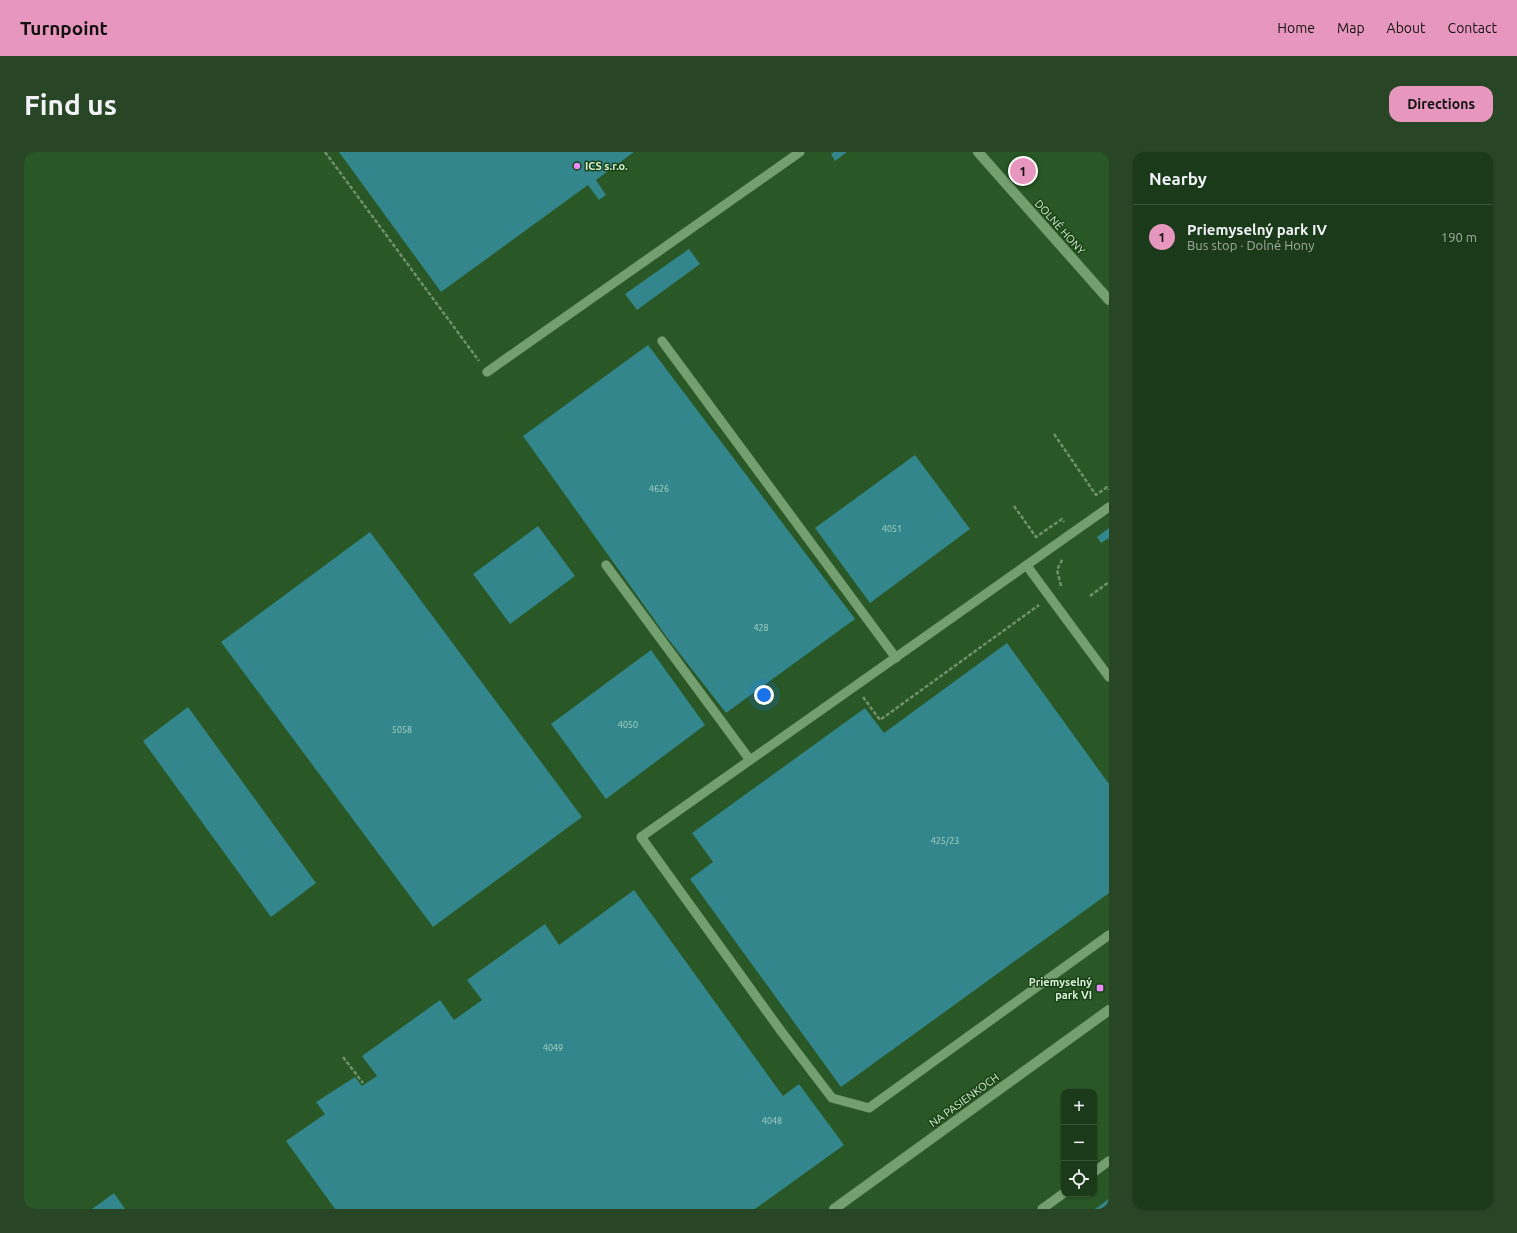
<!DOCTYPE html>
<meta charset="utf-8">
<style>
:root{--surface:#1b3a19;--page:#284526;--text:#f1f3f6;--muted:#a0ada2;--line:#395438;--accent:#e797bd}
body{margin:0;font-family:Ubuntu,sans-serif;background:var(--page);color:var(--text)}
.controls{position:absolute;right:12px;bottom:12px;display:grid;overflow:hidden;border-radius:8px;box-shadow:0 1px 3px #0004}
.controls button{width:36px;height:36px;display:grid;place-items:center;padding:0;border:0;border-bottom:1px solid var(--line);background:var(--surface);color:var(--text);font:20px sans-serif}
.you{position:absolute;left:740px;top:543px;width:14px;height:14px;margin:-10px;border:3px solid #fff;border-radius:50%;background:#1a73e8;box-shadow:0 0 0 6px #1a73e833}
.badge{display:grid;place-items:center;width:26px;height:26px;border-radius:50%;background:var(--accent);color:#111;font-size:13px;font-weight:700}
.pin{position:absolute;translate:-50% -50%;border:2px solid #fff;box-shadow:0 1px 4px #0006}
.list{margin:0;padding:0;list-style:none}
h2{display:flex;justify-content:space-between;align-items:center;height:52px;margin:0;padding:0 16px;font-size:17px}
h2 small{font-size:13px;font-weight:400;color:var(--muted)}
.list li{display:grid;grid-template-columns:26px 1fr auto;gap:12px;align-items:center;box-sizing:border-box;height:64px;padding:0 16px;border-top:1px solid var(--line)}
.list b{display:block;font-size:15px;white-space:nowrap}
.list p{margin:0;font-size:13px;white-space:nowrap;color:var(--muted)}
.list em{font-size:13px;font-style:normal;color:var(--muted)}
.icon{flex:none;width:22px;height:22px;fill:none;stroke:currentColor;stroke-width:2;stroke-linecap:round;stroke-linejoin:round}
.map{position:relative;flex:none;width:1085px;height:1057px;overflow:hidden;border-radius:12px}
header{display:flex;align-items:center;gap:24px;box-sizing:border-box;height:56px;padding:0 20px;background:var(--accent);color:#111}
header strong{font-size:19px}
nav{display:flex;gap:22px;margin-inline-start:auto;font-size:14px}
.intro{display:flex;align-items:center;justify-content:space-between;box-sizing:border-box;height:96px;padding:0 24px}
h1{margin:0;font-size:28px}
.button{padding:10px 18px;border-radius:12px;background:var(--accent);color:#111;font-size:14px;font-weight:700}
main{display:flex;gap:24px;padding:0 24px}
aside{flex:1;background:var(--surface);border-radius:12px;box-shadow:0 1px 3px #0004}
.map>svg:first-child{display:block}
.built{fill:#295725;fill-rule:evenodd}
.building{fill:#33868c}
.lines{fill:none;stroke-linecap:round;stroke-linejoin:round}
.service-casing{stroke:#436740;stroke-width:10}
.minor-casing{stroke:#436740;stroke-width:11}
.path{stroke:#70926d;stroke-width:2.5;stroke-dasharray:4 2;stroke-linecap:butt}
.service{stroke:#749f6f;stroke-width:9}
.minor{stroke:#749f6f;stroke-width:10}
.poi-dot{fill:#ec8cfb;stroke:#194216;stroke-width:1.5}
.labels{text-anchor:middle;stroke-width:3;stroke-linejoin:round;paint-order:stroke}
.number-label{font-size:9px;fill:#b0d6c4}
.poi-label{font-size:11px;font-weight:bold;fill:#daf1d7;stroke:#194216;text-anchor:start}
.street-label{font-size:11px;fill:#daf1d7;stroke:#194216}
</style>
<header>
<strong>Turnpoint</strong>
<nav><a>Home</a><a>Map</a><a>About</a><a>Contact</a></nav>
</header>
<div class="intro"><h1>Find us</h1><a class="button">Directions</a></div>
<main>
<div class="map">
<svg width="1085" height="1057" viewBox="0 0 1085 1057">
<rect width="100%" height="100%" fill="#244d21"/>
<!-- built -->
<path class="built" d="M0,0H1085V1057H0ZM1040,940H1070V1042H1040Z"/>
<!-- building -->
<g class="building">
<polygon points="315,0 610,0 572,28 582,43 575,48 564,33 417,140"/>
<polygon points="810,0 823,0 811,9 807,2"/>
<polygon points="665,97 676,112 613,158 601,142"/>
<polygon points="624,193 831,467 702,561 642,484 499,284"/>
<polygon points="891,303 946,377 846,451 791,376"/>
<polygon points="514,374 551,424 486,472 449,422"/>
<polygon points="1085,376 1085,386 1077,391 1073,385"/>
<polygon points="346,380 558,665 409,775 197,490"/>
<polygon points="983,491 1085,632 1085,741 817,935 666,727 689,710 668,681 841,556 860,581"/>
<polygon points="627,498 681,573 582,647 527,572"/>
<polygon points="164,555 292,731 247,765 119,589"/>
<polygon points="610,738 759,944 775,932 820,993 731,1057 311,1057 262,989 301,962 292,950 331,925 338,934 353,924 338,904 416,848 430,868 458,848 443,828 521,772 535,793"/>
<polygon points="90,1041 101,1057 68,1057"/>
<polygon points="1085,1047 1085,1057 1071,1057"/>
</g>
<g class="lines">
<defs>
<g id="service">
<polyline points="638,189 872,506"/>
<polyline points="463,220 776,0"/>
<polyline points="1085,355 617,685 757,879 808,946 845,956 1085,783"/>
<polyline points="582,413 726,608"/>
<polyline points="1003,414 1085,525"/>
<polyline points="1070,1020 1085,1009"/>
<polyline points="1018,1057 1040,1041"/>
</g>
<g id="minor">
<polyline points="954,0 1085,148"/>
<polyline points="810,1057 1085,858"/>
</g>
</defs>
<!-- service casing -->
<use href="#service" class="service-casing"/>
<!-- minor casing -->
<use href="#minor" class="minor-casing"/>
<!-- path -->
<g class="path">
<polyline points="301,0 455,209"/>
<polyline points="1030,282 1072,343 1083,335 1085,338"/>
<polyline points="990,354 1012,385 1038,367 1040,370"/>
<polyline points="1037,434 1033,418 1039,406"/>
<polyline points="1066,444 1085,430"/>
<polyline points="839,545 856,568 1015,453"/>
<polyline points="319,905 339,931"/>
</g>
<!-- service -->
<use href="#service" class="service"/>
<!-- minor -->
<use href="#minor" class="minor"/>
</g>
<!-- markers -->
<g class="poi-dot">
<circle cx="553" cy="14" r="4"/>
<rect x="1072" y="832" width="8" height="8" rx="2"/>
</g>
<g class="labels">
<!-- number labels -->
<g class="number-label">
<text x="635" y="340">4626</text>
<text x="868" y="380">4051</text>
<text x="737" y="479">428</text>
<text x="604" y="576">4050</text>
<text x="378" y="581">5058</text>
<text x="921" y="692">425/23</text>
<text x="529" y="899">4049</text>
<text x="748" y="972">4048</text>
</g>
<!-- poi labels -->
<g class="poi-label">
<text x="561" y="18">ICS s.r.o.</text>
<text x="1068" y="834" text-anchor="end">Priemyselný<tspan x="1068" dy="13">park VI</tspan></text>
</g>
<!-- street labels -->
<g class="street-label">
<text transform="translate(1036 75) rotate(48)" y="4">DOLNÉ HONY</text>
<text transform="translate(940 948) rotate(-36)" y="4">NA PASIENKOCH</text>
</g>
</g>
</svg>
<div class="controls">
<button>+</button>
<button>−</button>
<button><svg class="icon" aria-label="locate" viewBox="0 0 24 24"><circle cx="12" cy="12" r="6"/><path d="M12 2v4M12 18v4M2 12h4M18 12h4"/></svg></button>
</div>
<div class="you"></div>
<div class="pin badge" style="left:999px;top:19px">1</div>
</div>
<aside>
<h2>Nearby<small></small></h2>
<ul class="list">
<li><span class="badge">1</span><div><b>Priemyselný park IV</b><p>Bus stop · Dolné Hony</p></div><em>190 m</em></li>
</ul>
</aside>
</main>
